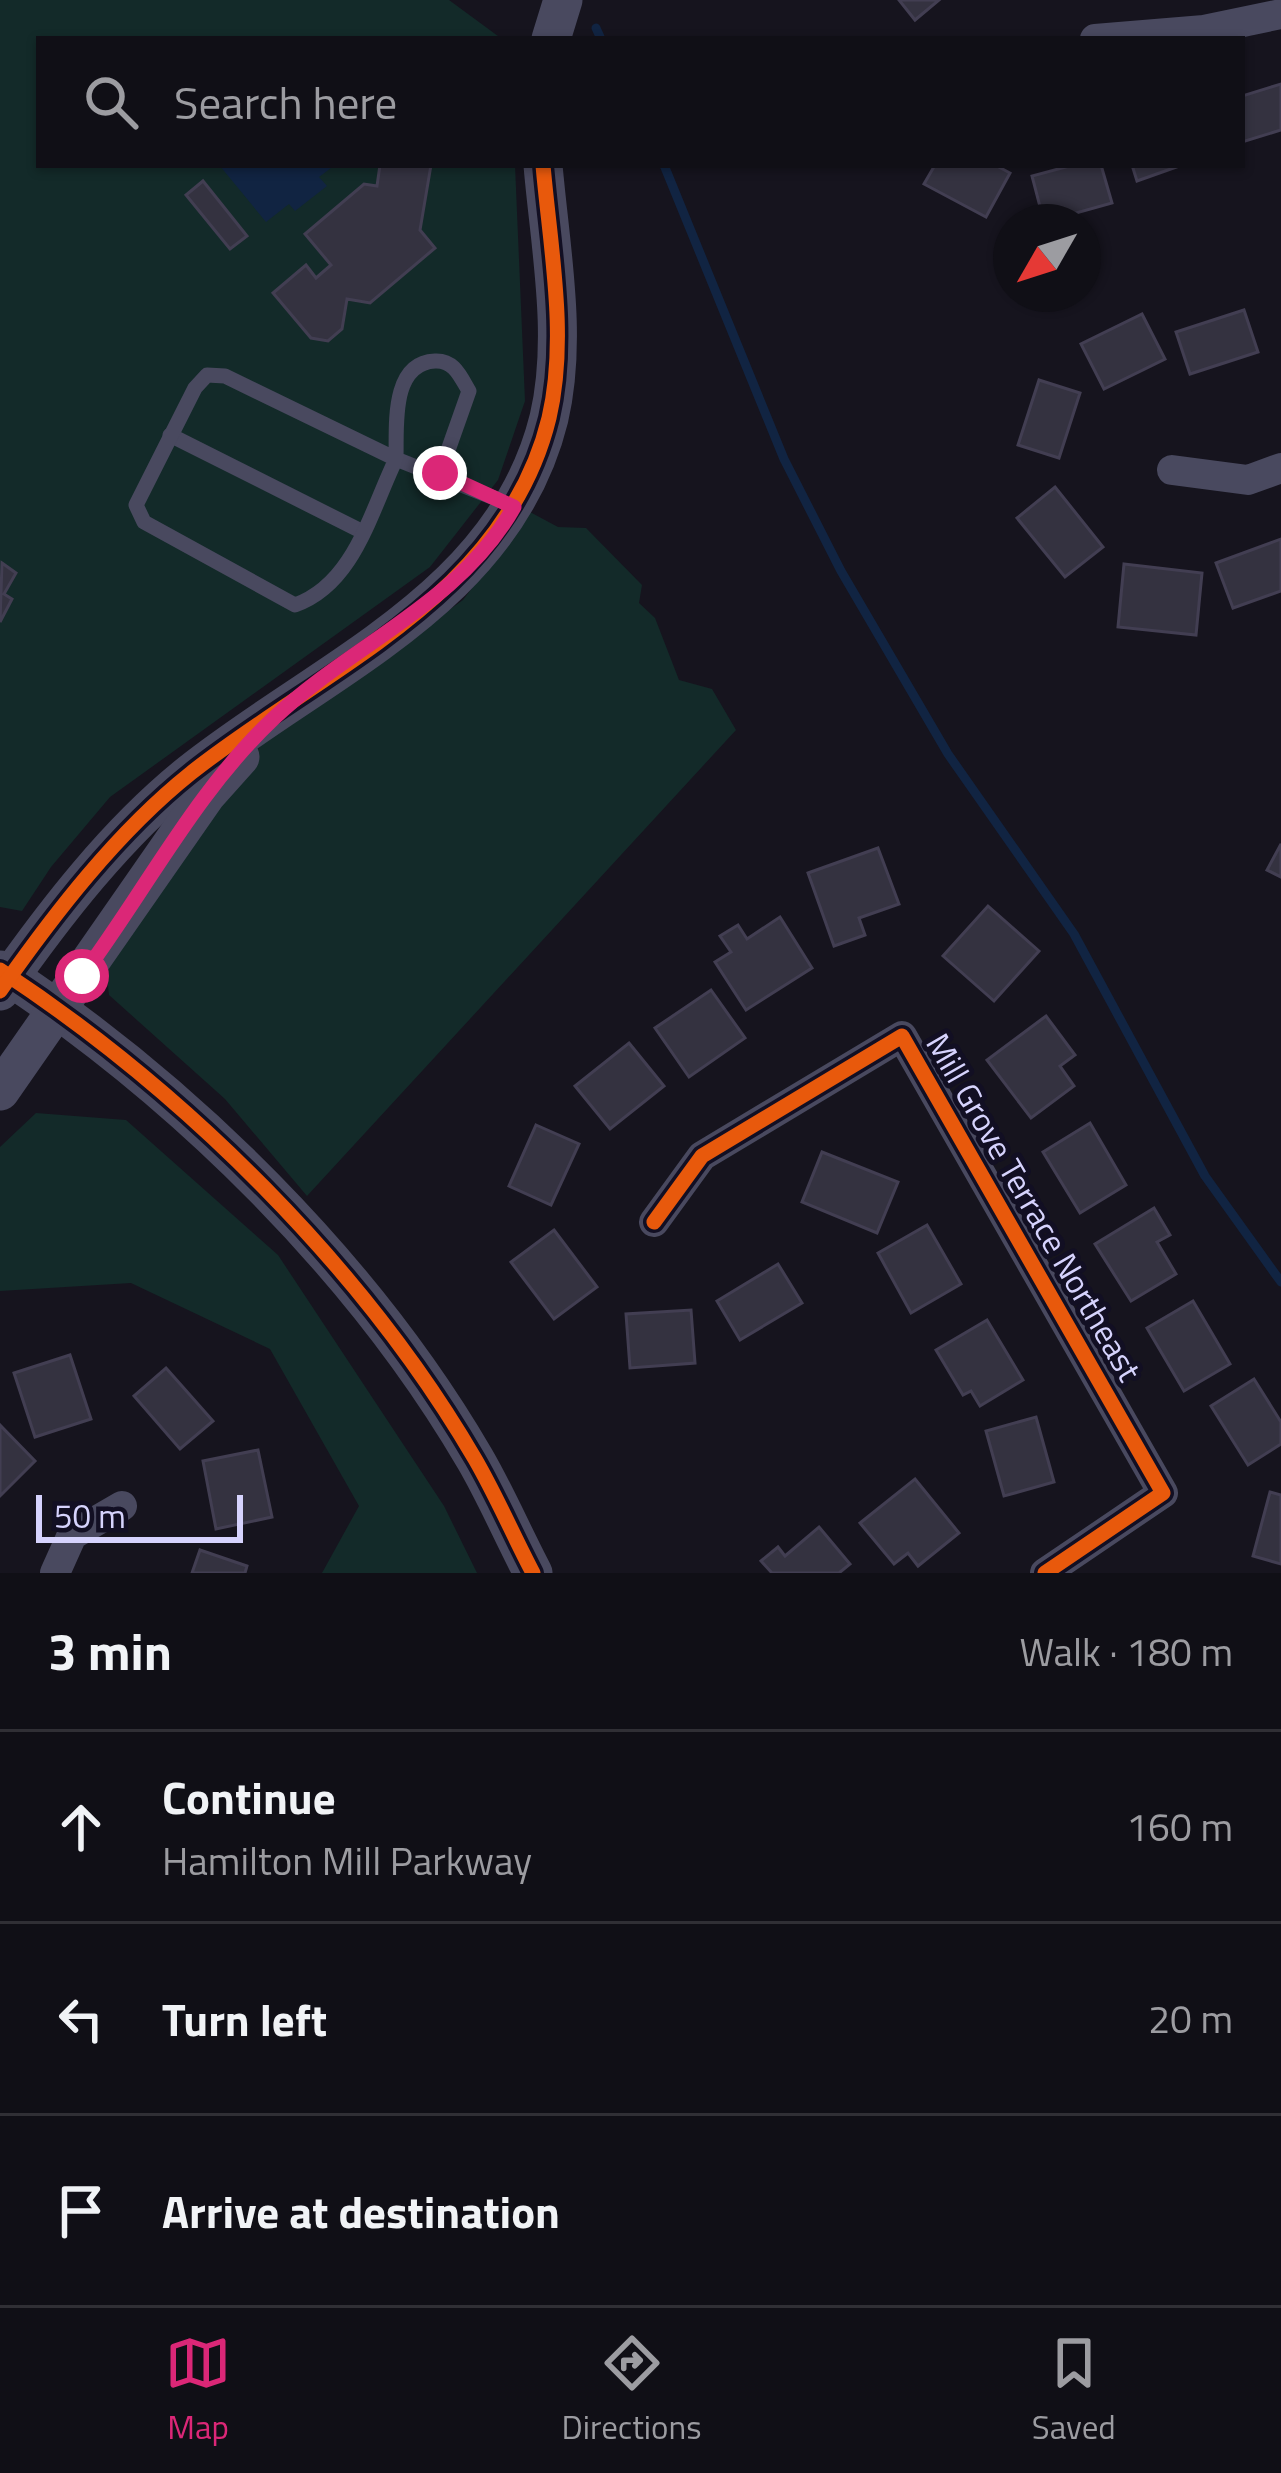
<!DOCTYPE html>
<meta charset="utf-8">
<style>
:root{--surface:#100f16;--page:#19181f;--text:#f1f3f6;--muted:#9c9ca1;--line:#302f35;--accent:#db2777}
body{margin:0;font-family:"Titillium Web",sans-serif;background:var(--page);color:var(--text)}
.compass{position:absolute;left:993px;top:204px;width:108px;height:108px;border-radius:50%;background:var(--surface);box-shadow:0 3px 9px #0004;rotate:231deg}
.scale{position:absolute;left:36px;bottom:30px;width:207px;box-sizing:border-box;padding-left:12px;border:6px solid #d6d3fd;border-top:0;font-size:33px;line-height:42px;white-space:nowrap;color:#d6d3fd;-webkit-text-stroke:9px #120f23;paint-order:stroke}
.stop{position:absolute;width:36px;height:36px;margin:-27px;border:9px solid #db2777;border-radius:50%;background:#fff}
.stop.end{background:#db2777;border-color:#fff;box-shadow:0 3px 12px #0008}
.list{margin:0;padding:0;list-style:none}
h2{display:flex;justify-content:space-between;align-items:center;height:156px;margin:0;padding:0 48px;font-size:51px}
h2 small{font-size:39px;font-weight:400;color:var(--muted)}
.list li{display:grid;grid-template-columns:78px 1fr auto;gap:36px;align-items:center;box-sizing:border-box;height:192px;padding:0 48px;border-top:3px solid var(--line)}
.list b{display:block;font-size:45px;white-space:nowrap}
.list p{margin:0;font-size:39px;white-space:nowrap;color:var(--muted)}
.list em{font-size:39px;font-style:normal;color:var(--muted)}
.icon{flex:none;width:66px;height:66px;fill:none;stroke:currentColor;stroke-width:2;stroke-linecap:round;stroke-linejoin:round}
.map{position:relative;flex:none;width:1281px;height:1573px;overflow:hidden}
.search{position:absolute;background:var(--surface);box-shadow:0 3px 9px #0004;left:36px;right:36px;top:36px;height:132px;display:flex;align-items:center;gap:30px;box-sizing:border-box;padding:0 42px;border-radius:0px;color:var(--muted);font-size:45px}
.sheet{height:732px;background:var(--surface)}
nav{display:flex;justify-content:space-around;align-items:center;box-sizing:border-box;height:168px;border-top:3px solid var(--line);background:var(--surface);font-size:33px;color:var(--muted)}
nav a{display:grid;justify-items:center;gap:6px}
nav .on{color:var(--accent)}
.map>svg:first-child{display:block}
.green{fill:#132a29}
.water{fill:#112442}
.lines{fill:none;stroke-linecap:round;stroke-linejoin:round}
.stream{stroke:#112442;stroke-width:9}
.building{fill:#343240;stroke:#423e52;stroke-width:3}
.service{stroke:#49495f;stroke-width:15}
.minor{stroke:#49495f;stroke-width:30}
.tertiary{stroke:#49495f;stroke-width:39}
.cycleway-casing{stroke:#120f23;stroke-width:22}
.cycleway{stroke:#e8590c;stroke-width:15}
.route{stroke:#db2777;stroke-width:15}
.labels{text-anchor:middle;stroke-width:10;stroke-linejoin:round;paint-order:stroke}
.street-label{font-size:33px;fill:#d6d3fd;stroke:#120f23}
</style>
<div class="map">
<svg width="1281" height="1573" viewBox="0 0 1281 1573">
<rect width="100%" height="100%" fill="#16141e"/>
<!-- green -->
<g class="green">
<polygon points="0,0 449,0 502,39 39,39 39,165 515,165 525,401 498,480 430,567 110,797 51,867 22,911 0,907"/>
<polygon points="530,512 558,527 586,528 642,585 639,603 655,618 679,680 712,689 736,730 307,1196 225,1099 109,995 105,959 225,779 264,743 463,600"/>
<polygon points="36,1113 126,1120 278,1255 444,1506 477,1573 322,1573 359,1506 270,1349 131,1283 0,1291 0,1147"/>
</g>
<!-- water -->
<polygon class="water" points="335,165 319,177 327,186 295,211 289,204 266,222 220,166"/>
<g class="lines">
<!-- stream -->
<g class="stream">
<polyline points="596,28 601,39"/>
<polyline points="664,165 784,459 841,571 948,754 1074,934 1205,1176 1281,1282"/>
</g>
</g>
<!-- building -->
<g class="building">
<polygon points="899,0 939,0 915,20"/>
<polygon points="1281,84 1281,130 1242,142 1242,96"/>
<polygon points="380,165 431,165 420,230 435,248 370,303 347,299 342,329 328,341 311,338 273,293 306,265 316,278 331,265 305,234 364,184 377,186"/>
<polygon points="935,165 995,165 1010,173 986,217 924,184"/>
<polygon points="1073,165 1101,165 1112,203 1044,222 1032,176"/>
<polygon points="1132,165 1182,165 1137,181"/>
<polygon points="203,181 247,236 230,249 186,195"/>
<polygon points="1244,310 1258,352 1190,374 1176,332"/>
<polygon points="1142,314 1165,359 1104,389 1081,344"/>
<polygon points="1039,380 1080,393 1059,458 1018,445"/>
<polygon points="1055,487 1103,547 1065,577 1017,518"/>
<polygon points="1281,539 1281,591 1233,608 1216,563"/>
<polygon points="2,563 16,573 4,594 12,599 0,622"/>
<polygon points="1124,564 1202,573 1196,635 1118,627"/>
<polygon points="1281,844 1281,877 1267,870"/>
<polygon points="878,848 899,904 859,918 865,935 834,946 808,873"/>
<polygon points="988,906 1039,951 994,1001 943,956"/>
<polygon points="780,917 812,968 746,1010 715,962 731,952 720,936 738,925 747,939"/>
<polygon points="711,990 745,1038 689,1077 655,1028"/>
<polygon points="1046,1016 1075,1055 1060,1066 1074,1086 1031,1118 987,1060"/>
<polygon points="629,1043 664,1086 610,1129 575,1086"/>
<polygon points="1090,1123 1126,1185 1080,1213 1043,1152"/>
<polygon points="536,1125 579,1144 551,1205 509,1186"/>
<polygon points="822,1152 898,1182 877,1233 802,1202"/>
<polygon points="1154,1208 1170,1235 1157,1242 1176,1274 1131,1301 1095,1244"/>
<polygon points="927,1225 961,1284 911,1313 878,1253"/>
<polygon points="554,1230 597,1287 554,1319 511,1262"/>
<polygon points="778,1264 802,1303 740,1340 717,1301"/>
<polygon points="1193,1301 1230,1364 1184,1391 1147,1328"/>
<polygon points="691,1310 695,1363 630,1368 626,1314"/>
<polygon points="987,1320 1023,1380 980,1406 971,1391 963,1395 936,1350"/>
<polygon points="70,1355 91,1419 35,1437 14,1373"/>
<polygon points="166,1368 213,1421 180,1449 134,1396"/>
<polygon points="1254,1379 1281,1422 1281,1444 1248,1465 1211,1406"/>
<polygon points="1036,1417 1054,1482 1004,1496 986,1431"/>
<polygon points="0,1425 35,1461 0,1496"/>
<polygon points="258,1450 272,1517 216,1529 203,1461"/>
<polygon points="915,1479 959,1533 918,1566 908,1553 894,1564 860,1523"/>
<polygon points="1270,1492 1281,1495 1281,1564 1253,1556"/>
<polygon points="819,1527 850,1564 839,1573 772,1573 761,1561 778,1547 785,1556"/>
<polygon points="200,1550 247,1566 245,1573 192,1573"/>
</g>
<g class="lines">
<!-- service -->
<g class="service">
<polyline points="170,435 361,531"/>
<path d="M440,473L469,391C460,376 454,360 435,361C390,363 397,428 396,459L225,376L207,375L195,388L136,505L144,522L295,605C354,584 370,513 396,459L512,505"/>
</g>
<!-- minor -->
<g class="minor">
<polyline points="1095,39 1204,30 1281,14"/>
<polyline points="1172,470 1248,480 1281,468"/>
<polyline points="654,1222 702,1156 902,1036 1163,1493 1045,1573"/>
<polyline points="55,1573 72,1535 122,1506"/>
</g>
<!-- tertiary -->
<g class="tertiary">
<polyline points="551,39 563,0"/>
<path d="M0,970C184,1091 363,1267 475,1459C496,1495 513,1535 533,1573"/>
<path d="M0,991C54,914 117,832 191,773C323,668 505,598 549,418C568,337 550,247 543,165"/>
<polyline points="0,1091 206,795 240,757"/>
</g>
<defs>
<g id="cycleway">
<path d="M0,970C184,1091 363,1267 475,1459C496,1495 513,1535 533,1573"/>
<path d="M0,991C54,914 117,832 191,773C323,668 505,598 549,418C568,337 550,247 543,165"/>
<polyline points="654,1222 702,1156 902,1036 1163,1493 1045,1573"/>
</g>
</defs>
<!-- cycleway casing -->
<use href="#cycleway" class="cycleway-casing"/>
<!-- cycleway -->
<use href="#cycleway" class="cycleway"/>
</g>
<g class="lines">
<!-- route -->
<path class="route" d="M82,976C146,890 196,791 274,718C352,644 460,603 514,507L440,473"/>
</g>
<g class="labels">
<!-- street labels -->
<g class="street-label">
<text transform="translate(1034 1207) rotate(60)" y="12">Mill Grove Terrace Northeast</text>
</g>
</g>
</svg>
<svg class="compass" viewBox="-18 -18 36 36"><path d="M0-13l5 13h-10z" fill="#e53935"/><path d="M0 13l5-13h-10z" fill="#9c9ca1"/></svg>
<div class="scale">50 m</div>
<div class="stop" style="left:82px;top:976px"></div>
<div class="stop end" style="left:440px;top:473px"></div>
<div class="search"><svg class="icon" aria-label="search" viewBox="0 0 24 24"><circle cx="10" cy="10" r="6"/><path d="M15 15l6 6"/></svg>Search here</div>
</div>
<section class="sheet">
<h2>3 min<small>Walk · 180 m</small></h2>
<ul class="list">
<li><svg class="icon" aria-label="ahead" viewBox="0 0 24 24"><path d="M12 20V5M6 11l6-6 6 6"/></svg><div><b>Continue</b><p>Hamilton Mill Parkway</p></div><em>160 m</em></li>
<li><svg class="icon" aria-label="left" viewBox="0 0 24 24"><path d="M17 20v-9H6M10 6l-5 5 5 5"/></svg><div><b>Turn left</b></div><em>20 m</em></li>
<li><svg class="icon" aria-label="arrive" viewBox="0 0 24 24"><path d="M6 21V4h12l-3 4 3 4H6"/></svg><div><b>Arrive at destination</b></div></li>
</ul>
</section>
<nav>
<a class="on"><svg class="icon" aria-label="map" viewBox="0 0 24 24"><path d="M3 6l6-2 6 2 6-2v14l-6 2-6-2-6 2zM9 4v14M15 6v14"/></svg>Map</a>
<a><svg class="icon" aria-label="directions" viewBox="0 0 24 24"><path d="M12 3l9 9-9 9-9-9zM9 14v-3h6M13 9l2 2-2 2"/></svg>Directions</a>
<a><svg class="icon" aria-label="saved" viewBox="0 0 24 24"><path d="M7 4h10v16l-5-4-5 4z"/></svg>Saved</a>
</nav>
